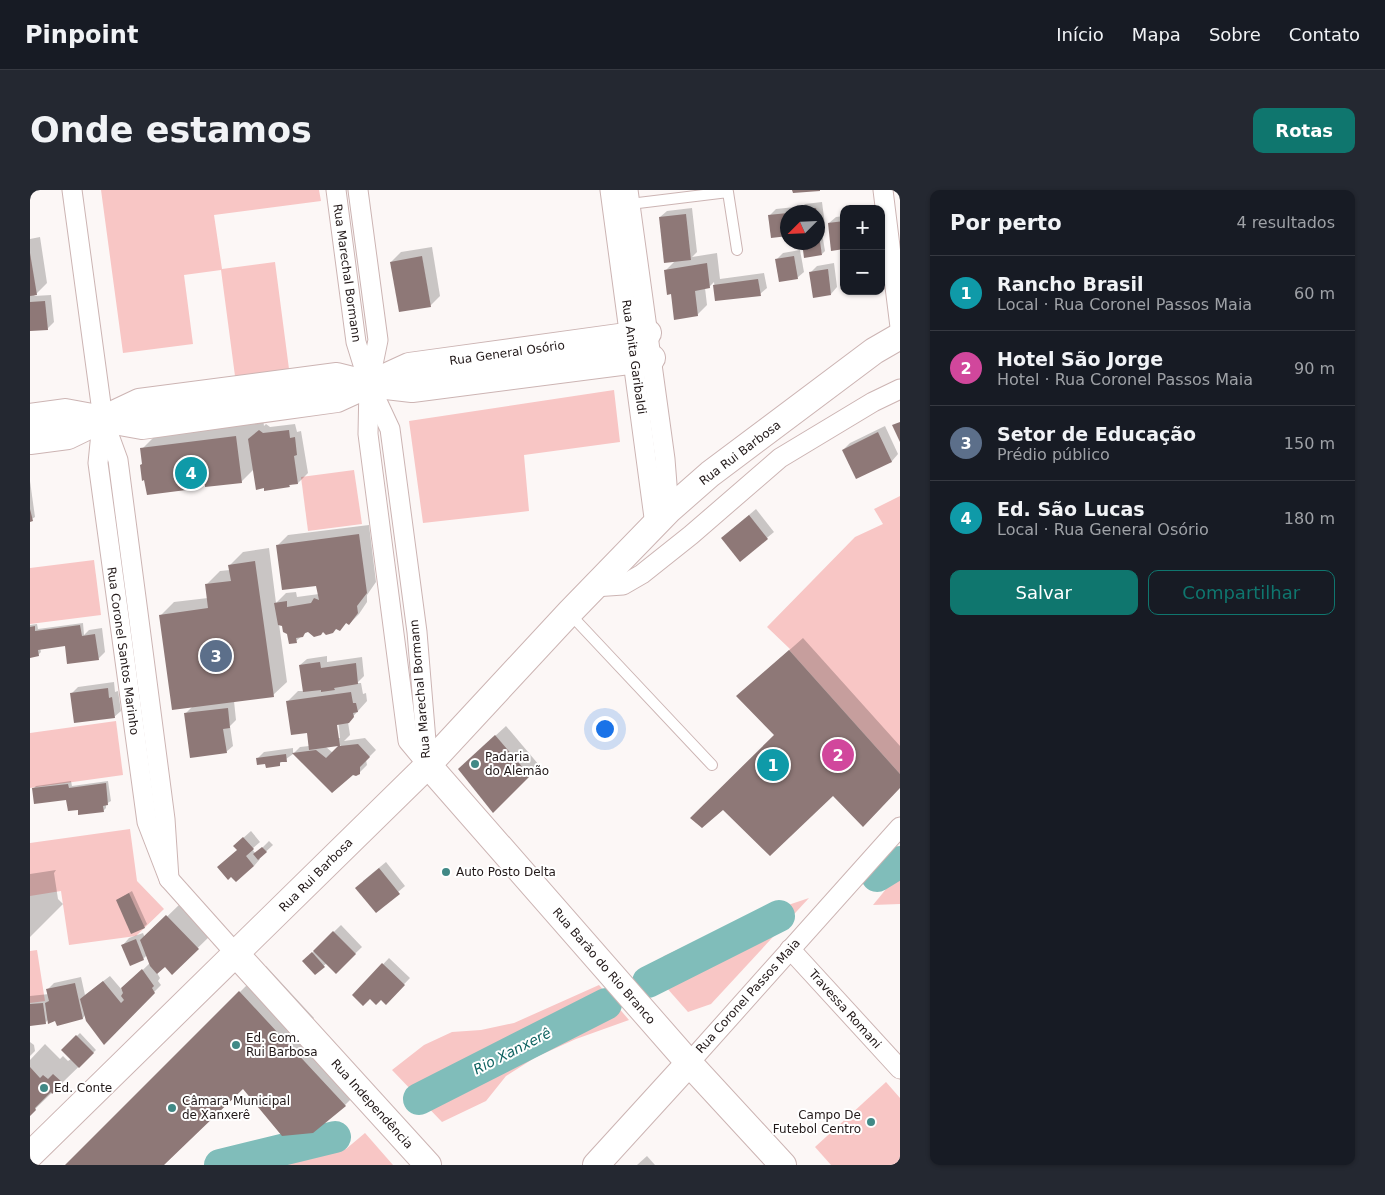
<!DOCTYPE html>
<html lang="pt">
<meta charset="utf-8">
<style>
:root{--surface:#171b24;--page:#242831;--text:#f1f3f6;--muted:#9ea1a6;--line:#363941;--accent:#0f766e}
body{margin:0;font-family:"DejaVu Sans",sans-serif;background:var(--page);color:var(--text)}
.controls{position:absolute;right:15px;top:15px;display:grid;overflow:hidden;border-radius:10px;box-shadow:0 1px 4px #0004}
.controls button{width:45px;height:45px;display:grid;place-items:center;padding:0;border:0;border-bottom:1px solid var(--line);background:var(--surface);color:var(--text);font:25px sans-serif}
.compass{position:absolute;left:750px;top:15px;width:45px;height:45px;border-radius:50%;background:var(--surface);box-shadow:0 1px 4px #0004;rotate:246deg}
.you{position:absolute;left:574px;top:538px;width:18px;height:18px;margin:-12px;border:4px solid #fff;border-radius:50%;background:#1a73e8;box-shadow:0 0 0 8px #1a73e833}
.badge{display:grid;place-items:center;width:32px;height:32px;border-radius:50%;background:var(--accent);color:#fff;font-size:16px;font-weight:700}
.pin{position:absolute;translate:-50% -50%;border:2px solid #fff;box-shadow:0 1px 5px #0006}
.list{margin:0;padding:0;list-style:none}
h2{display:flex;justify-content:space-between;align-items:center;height:65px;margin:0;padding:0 20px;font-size:21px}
h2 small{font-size:16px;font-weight:400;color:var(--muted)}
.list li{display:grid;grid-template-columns:32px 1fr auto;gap:15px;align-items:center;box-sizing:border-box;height:75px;padding:0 20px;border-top:1px solid var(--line)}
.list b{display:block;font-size:19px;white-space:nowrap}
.list p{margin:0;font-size:16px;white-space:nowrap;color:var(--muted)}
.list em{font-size:16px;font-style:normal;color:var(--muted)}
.actions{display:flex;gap:10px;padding:15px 20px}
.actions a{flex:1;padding:11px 0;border:1px solid var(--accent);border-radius:10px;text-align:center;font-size:18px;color:var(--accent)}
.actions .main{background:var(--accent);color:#fff}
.map{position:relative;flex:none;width:870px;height:975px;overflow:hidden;border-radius:10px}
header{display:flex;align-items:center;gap:30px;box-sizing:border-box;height:70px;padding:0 25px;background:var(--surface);border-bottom:1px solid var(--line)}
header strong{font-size:24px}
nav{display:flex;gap:28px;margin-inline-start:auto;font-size:18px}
.intro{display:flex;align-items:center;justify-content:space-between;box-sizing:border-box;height:120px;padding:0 30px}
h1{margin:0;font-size:35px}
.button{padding:12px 22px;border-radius:10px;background:var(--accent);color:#fff;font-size:18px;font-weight:700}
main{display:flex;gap:30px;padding:0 30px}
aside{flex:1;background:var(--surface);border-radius:10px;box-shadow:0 1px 4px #0004}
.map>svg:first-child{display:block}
.green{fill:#f8c6c5}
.shadow{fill:#0003;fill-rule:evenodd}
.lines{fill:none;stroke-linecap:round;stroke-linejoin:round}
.river{stroke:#80bdba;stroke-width:32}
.building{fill:#8e7877}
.lane-casing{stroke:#ccb4b3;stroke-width:12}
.street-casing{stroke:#ccb4b3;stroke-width:21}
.secondary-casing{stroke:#ccb4b3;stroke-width:28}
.lane{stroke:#fff;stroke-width:10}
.street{stroke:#fff;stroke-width:19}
.secondary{stroke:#fff;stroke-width:26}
.poi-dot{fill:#418986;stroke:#fff;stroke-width:2}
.labels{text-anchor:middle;stroke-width:4;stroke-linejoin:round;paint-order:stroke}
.street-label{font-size:12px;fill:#221919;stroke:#fff}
.poi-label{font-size:12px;fill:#221919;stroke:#fff;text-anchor:start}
.water-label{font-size:14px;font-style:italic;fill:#0f6361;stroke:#fff}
</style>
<header>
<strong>Pinpoint</strong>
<nav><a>Início</a><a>Mapa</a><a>Sobre</a><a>Contato</a></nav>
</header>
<div class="intro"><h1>Onde estamos</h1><a class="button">Rotas</a></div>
<main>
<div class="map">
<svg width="870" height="975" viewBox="0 0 870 975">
<rect width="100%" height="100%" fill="#fcf7f6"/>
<!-- green -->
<g class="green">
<polygon points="71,0 289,0 291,11 184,25 192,79 245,72 259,179 205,186 191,80 154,85 163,154 93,163"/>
<polygon points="584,200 590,252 494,265 499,321 393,333 379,231"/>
<polygon points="324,280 332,334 278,341 271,287"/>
<polygon points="870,306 870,584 759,460 760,459 737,437 825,347 853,334 844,319"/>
<polygon points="64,370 71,425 0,434 0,378"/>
<polygon points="86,531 93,585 0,598 0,543"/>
<polygon points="100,639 107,691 134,719 106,746 39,755 31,701 0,706 0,653"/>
<polygon points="870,682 870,714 843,715"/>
<polygon points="779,708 681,814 658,822 621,780 634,766 710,731"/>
<polygon points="7,760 15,811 0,813 0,761"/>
<polygon points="569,795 599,830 546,849 506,867 476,886 456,911 412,932 362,880 394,855 422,842 451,840 484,833"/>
<polygon points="856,892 870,908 870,975 801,975 785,957"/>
<polygon points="335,943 363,975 224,975 269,963 316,959"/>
</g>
<!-- shadow -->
<g class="shadow">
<polygon points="792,12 795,35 788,43 788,22 769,22 768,21 775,14"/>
<polygon points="765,17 766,22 758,22 758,45 740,25 746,19"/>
<polygon points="662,18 667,62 662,67 687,63 690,89 734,83 737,98 730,104 686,110 684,92 679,97 675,98 677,115 667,125 642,103 636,80 645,71 630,27 637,21"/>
<polygon points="814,26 814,58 799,33 806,27"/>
<polygon points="792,43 795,61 792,64 788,52 788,44"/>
<polygon points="10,47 17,93 4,106 21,105 24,132 17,139 0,140 0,49"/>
<polygon points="402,57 410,106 400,116 361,72 371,62"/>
<polygon points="770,60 774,82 767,88 747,69 753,63"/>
<polygon points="804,73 807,97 801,104 781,82 787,76"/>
<polygon points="232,221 234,236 236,234 240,237 265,234 267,242 271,241 278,283 268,293 262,294 259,296 224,279 211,292 167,294 164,298 113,273 112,259 138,233"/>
<polygon points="855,236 868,264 862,271 826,287 813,260 820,253"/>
<polygon points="0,291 5,327 0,330"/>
<polygon points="726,319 744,342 710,370 692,348"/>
<polygon points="339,335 346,392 337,405 337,412 329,424 319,434 317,432 310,440 307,438 294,441 278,441 266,451 253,435 249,434 257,492 243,505 204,511 206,530 200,536 203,556 196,562 155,524 163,516 130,426 144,412 178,408 176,395 190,381 200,380 200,375 213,362 239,358 246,413 256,403 266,402 267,407 289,404 288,394 248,355 258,345"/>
<polygon points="53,433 54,445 59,440 72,438 75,462 68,469 36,455 10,458 11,462 8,465 0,466 0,435 7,434 8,439"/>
<polygon points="773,448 870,556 870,597 694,618 745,545 708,506"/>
<path d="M297,466V472L332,467L334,486L327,493H331L333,504L336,503L337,511L318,532L320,545L314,551L335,548L346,560L336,570L337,575L328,584L264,563L270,557L279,556L278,542L258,511L268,501H274L270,475L277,469ZM305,529H308L310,548H308ZM311,555L303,563L296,557Z"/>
<polygon points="84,492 85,502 88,501 91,521 84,527 42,503 48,497"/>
<polygon points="476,536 509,575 463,621 439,570"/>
<polygon points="263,558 263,564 249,574 228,568 234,562"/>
<polygon points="41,591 42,596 78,591 81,611 76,614 76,618 73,621 49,618 37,608 3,599 6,596"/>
<polygon points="221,641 230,652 222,659 226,664 239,651 243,655 229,668 230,669 224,676 208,660 211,650"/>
<polygon points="356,672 375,696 346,721 333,691"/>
<polygon points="26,680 24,683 28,709 33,714 0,747 0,684"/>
<polygon points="102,701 117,734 114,737 87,710"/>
<polygon points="151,713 181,745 142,783 135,775 127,783 130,788 128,791 131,795 74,853 55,825 53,828 28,834 26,830 19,829 15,833 0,834 0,806 19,804 18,799 24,793 51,787 55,805 80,786 92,800 120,773 117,765 113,769 93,755 99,748 113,743 115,748"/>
<polygon points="311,735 332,757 306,782 297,773 285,783 274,771"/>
<polygon points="359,768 380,788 356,813 351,808 324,805"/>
<polygon points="236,776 284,828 271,841 328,902 315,915 213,897 132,975 37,975"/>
<polygon points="50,843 66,860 0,924 0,870 15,854 30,869 33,866 38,871 41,869 32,860"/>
<polygon points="0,852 4,855 5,861 0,866"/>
<polygon points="617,966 625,975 607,975"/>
</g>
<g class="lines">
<!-- river -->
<g class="river">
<polyline points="847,686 870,672"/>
<polyline points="618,792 749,726"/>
<polyline points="389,909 576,814"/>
<polyline points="190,975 305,947"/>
</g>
</g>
<!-- building -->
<g class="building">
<polygon points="762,0 790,0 790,1 763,3"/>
<polygon points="786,18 787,22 767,22 767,20"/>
<polygon points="758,23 758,46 741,48 738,25"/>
<polygon points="656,24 661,70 634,73 629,27"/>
<polygon points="814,31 814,59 801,61 798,33"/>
<polygon points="788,45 789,45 792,65 774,68 772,52 788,52"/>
<polygon points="0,63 7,105 0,106"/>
<polygon points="392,66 401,117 369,122 360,72"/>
<polygon points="764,66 768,89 749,92 745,69"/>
<polygon points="677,73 680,98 665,101 668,126 644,130 641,104 637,105 634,80"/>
<polygon points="798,79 801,105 783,108 779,82"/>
<polygon points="728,89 731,106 685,111 683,95"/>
<polygon points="15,111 18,140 0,141 0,112"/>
<polygon points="870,232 870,252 862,235"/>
<polygon points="229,240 233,243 259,240 260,248 265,247 267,265 264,266 268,294 259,295 260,297 234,301 234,298 226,300 218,249"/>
<polygon points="848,242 862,272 826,289 812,260"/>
<polygon points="206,246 212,293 175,297 175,295 164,296 164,299 117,305 114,290 112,291 110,275 112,274 110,258"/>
<polygon points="0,319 3,331 0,332"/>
<polygon points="719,325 738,349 710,372 691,348"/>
<polygon points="329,344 337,403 327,416 328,423 319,435 316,433 310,441 306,439 303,443 296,445 293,442 291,445 284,447 278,442 275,443 273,447 266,448 267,453 259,454 257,444 253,442 252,436 248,435 244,413 257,411 257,417 281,413 284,408 289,410 286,396 252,400 246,355"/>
<polygon points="225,371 244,507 142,520 129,425 178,418 175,394 201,391 198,375"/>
<polygon points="50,435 52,446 65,444 69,470 37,474 35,456 8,460 9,466 0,468 0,437 5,436 5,441"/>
<polygon points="759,460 870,584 870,598 833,637 803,606 740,666 693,620 672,638 660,628 744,545 706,506"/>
<polygon points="290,472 291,478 326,473 328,494 304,498 305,500 291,502 291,500 273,502 269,475"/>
<polygon points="78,498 79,508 82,507 85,528 44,533 40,503"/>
<polygon points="321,502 323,513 326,513 328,522 323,523 324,527 319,533 307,535 310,556 328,554 340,567 330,577 330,584 326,586 323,585 302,603 262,563 286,560 296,568 308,556 279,560 277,543 261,545 256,511"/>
<polygon points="198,518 200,538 193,539 197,563 160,568 154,523"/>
<polygon points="465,545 500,586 463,623 428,579"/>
<polygon points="256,564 257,572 250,572 250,576 236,578 235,574 227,575 226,568"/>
<polygon points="76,593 78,615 73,616 74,622 48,625 48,620 38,621 36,610 4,614 2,598 38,594 39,598"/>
<polygon points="213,647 224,659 216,666 224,676 206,692 201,687 198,690 187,677 207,660 203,656"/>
<polygon points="232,657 237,662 228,670 223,664"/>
<polygon points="349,678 370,704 346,723 325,698"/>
<polygon points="99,703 115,738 101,744 86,710"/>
<polygon points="136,725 169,759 142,785 135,777 127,784 120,776 110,750"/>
<polygon points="303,741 326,764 306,784 283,761"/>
<polygon points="106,749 114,770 100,776 91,755"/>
<polygon points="282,762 295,777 285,785 272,771"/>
<polygon points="352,773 375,795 356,815 351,810 346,815 340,809 333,816 322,805"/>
<polygon points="112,779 124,796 122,798 125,803 74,855 56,831 50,809 73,791 91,813 94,810 91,806 93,803 91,798"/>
<polygon points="45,793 53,829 27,836 25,831 18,834 15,813 19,811 16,799"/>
<polygon points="209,801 316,916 283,943 252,946 213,899 134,975 35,975"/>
<polygon points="13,813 16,834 0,836 0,814"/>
<polygon points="46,845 64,863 49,878 31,860"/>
<polygon points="0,877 10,888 13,885 18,889 23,884 33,893 22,904 21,902 5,918 6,920 0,926"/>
</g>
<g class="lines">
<defs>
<g id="lane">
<polyline points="600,14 698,2 707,60"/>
<polyline points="540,424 682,575"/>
</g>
<g id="street">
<polyline points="42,0 73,229 88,270 135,629 139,689"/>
<polyline points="306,0 326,152 339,194 338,244 378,551 398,575"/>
<polyline points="328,0 348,150 339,194 360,239 387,442 398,575"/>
<polyline points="580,0 625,335"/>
<polyline points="598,0 635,269 639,320"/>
<polyline points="853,0 870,137"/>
<polyline points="72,233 68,273 117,632 139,689 206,764"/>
<polyline points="564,397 593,395 612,384 661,345 750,268 843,212 870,199"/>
<polyline points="760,759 870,879"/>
<polyline points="659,873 870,637"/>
</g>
<g id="secondary">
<polyline points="0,227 35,222 73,229 109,212 307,186 339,194 382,199 622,168"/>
<polyline points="0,251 38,246 73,229 112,236 307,209 379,176 618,143"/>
<polyline points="398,575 659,873 753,975"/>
<polyline points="206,764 398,975"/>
<polyline points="0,965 398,575 539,423 639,320 680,284 844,161 870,146"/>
<polyline points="566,975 659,873"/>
</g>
</defs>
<!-- lane casing -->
<use href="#lane" class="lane-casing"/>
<!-- street casing -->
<use href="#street" class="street-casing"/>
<!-- secondary casing -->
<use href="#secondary" class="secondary-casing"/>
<!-- lane -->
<use href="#lane" class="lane"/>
<!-- street -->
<use href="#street" class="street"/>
<!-- secondary -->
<use href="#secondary" class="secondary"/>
</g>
<!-- markers -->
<g class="poi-dot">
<circle cx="445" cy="574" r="5"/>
<circle cx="416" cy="682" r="5"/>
<circle cx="206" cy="855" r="5"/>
<circle cx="14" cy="898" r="5"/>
<circle cx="142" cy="918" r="5"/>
<circle cx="841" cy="932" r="5"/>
</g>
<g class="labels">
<!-- street labels -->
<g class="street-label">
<text transform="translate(317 83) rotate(82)" y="4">Rua Marechal Bormann</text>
<text transform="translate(477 163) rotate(-8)" y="4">Rua General Osório</text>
<text transform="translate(604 167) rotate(82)" y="4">Rua Anita Garibaldi</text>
<text transform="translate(710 263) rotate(-37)" y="4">Rua Rui Barbosa</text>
<text transform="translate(93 461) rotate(82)" y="4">Rua Coronel Santos Marinho</text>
<text transform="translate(390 499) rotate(-95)" y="4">Rua Marechal Bormann</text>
<text transform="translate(286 685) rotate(-45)" y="4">Rua Rui Barbosa</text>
<text transform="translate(574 776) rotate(49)" y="4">Rua Barão do Rio Branco</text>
<text transform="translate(718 806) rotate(-48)" y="4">Rua Coronel Passos Maia</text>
<text transform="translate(815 819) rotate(48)" y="4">Travessa Romani</text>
<text transform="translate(342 914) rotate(48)" y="4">Rua Independência</text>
</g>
<!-- poi labels -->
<g class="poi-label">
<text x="455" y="571">Padaria<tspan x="455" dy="14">do Alemão</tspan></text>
<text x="426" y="686">Auto Posto Delta</text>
<text x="216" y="852">Ed. Com.<tspan x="216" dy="14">Rui Barbosa</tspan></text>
<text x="24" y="902">Ed. Conte</text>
<text x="152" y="915">Câmara Municipal<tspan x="152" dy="14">de Xanxerê</tspan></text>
<text x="831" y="929" text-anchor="end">Campo De<tspan x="831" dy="14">Futebol Centro</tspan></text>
</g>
<!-- water labels -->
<g class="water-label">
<text transform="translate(482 861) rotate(-27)" y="5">Rio Xanxerê</text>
</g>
</g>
</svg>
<div class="controls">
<button>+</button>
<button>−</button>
</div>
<svg class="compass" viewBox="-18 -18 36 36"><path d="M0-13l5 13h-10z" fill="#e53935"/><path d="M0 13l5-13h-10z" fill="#9ea1a6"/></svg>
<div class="you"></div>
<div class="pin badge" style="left:743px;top:575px;background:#0f9aa8">1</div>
<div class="pin badge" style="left:808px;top:565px;background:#d1479c">2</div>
<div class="pin badge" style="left:186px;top:466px;background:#5c6f8a">3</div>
<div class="pin badge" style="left:161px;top:283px;background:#0f9aa8">4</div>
</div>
<aside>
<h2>Por perto<small>4 resultados</small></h2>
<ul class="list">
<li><span class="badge" style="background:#0f9aa8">1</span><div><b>Rancho Brasil</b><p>Local · Rua Coronel Passos Maia</p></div><em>60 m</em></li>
<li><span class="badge" style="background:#d1479c">2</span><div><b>Hotel São Jorge</b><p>Hotel · Rua Coronel Passos Maia</p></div><em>90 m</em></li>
<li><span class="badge" style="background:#5c6f8a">3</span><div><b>Setor de Educação</b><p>Prédio público</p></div><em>150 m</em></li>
<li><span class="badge" style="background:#0f9aa8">4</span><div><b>Ed. São Lucas</b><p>Local · Rua General Osório</p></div><em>180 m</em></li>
</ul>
<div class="actions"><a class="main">Salvar</a><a>Compartilhar</a></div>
</aside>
</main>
